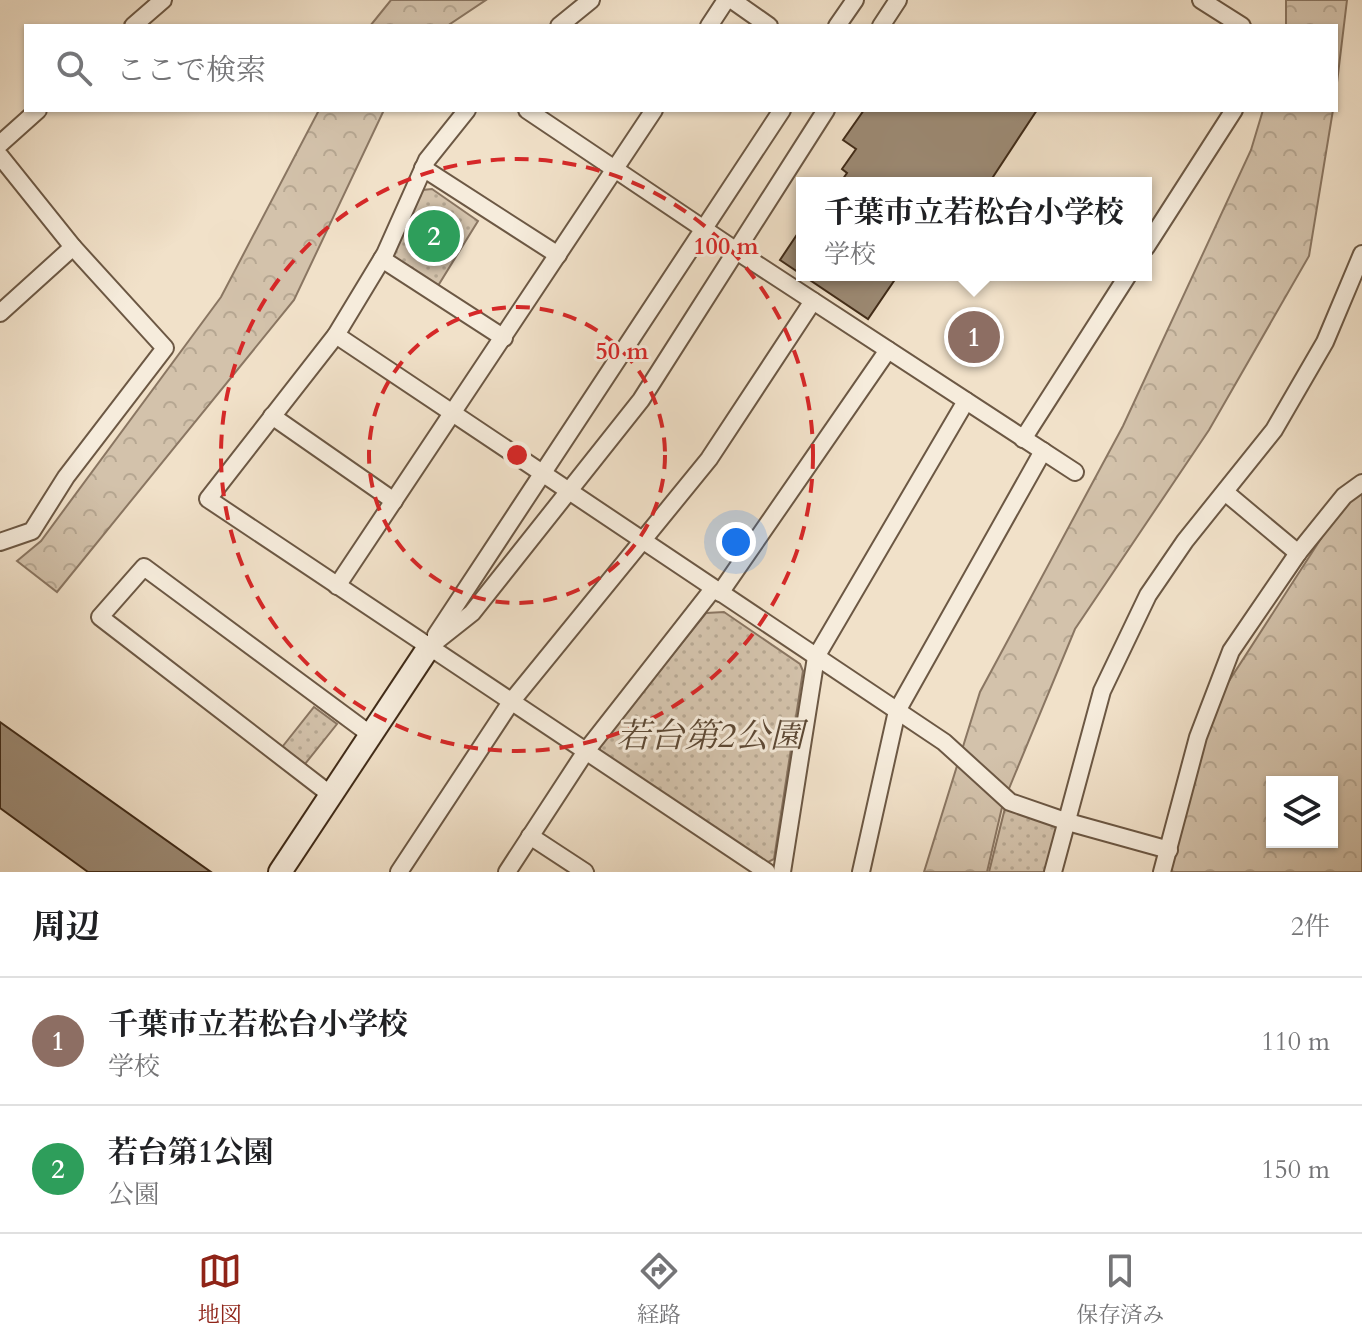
<!DOCTYPE html>
<html lang="ja">
<meta charset="utf-8">
<style>
:root{--surface:#fff;--page:#f6f6f6;--text:#202124;--muted:#757577;--line:#e0e0e0;--accent:#8f2418}
body{margin:0;font-family:Cardo,"Noto Serif JP",serif;background:var(--page);color:var(--text)}
.controls{position:absolute;right:24px;bottom:24px;display:grid;overflow:hidden;border-radius:0px;box-shadow:0 2px 6px #0004}
.controls button{width:72px;height:72px;display:grid;place-items:center;padding:0;border:0;border-bottom:2px solid var(--line);background:var(--surface);color:var(--text);font:40px sans-serif}
.you{position:absolute;left:736px;top:542px;width:28px;height:28px;margin:-20px;border:6px solid #fff;border-radius:50%;background:#1a73e8;box-shadow:0 0 0 12px #1a73e833}
.badge{display:grid;place-items:center;width:52px;height:52px;border-radius:50%;background:var(--accent);color:#fff;font-size:26px;font-weight:700}
.pin{position:absolute;translate:-50% -50%;border:4px solid #fff;box-shadow:0 2px 8px #0006}
.popup{position:absolute;left:796px;top:177px;width:356px;height:104px;box-sizing:border-box;display:grid;place-content:center;border-radius:0px;background:var(--surface);filter:drop-shadow(0 2px 6px #0005);font-size:26px;white-space:nowrap;color:var(--muted)}
.popup b{font-size:30px;color:var(--text)}
.popup::after{content:'';position:absolute;left:50%;top:100%;margin-left:-16px;border:16px solid transparent;border-top-color:var(--surface)}
.list{margin:0;padding:0;list-style:none}
h2{display:flex;justify-content:space-between;align-items:center;height:104px;margin:0;padding:0 32px;font-size:34px}
h2 small{font-size:26px;font-weight:400;color:var(--muted)}
.list li{display:grid;grid-template-columns:52px 1fr auto;gap:24px;align-items:center;box-sizing:border-box;height:128px;padding:0 32px;border-top:2px solid var(--line)}
.list b{display:block;font-size:30px;white-space:nowrap}
.list p{margin:0;font-size:26px;white-space:nowrap;color:var(--muted)}
.list em{font-size:26px;font-style:normal;color:var(--muted)}
.icon{flex:none;width:44px;height:44px;fill:none;stroke:currentColor;stroke-width:2;stroke-linecap:round;stroke-linejoin:round}
.map{position:relative;flex:none;width:1362px;height:872px;overflow:hidden}
.search{position:absolute;background:var(--surface);box-shadow:0 2px 6px #0004;left:24px;right:24px;top:24px;height:88px;display:flex;align-items:center;gap:20px;box-sizing:border-box;padding:0 28px;border-radius:0px;color:var(--muted);font-size:30px}
.sheet{height:360px;background:var(--surface)}
nav{display:flex;justify-content:space-around;align-items:center;box-sizing:border-box;height:112px;border-top:2px solid var(--line);background:var(--surface);font-size:22px;color:var(--muted)}
nav a{display:grid;justify-items:center;gap:4px}
nav .on{color:var(--accent)}
.map>svg:first-child{display:block}
.forest{fill:url(#forest-crowns);stroke:#8a7662;stroke-width:2;fill-rule:evenodd}
.park{fill:url(#park-dots);stroke:#8a7662;stroke-width:2}
.building{fill:#9c8a74;stroke:#402b18;stroke-width:2}
.lines{fill:none;stroke-linecap:round;stroke-linejoin:round}
.street-casing{stroke:#6c5844;stroke-width:20}
.secondary-casing{stroke:#402b18;stroke-width:26}
.street{stroke:#f6ecdc;stroke-width:16}
.secondary{stroke:#f6ecdc;stroke-width:22}
.ring{fill:none;stroke:#d62828;stroke-width:4;stroke-dasharray:14 10}
.labels{text-anchor:middle;stroke-width:6;stroke-linejoin:round;paint-order:stroke}
.park-label{font-size:34px;font-style:italic;fill:#5d4935;stroke:#f6ecdc}
.centre{fill:#d62828;stroke:#f6ecdc;stroke-width:4}
.ring-label{font-size:24px;text-anchor:middle;font-weight:bold;fill:#d62828;stroke:#f6ecdc;stroke-width:6;stroke-linejoin:round;paint-order:stroke}
</style>
<div class="map">
<svg width="1362" height="872" viewBox="0 0 1362 872">
<defs>
<pattern id="forest-crowns" width="20" height="18" patternUnits="userSpaceOnUse" patternTransform="scale(2)"><rect width="20" height="18" fill="#d3c2ab"/><path d="M2 6a3 3 0 1 1 6 0M12 15a3 3 0 1 1 6 0" fill="none" stroke="#b6a792"/></pattern>
<pattern id="park-dots" width="8" height="8" patternUnits="userSpaceOnUse" patternTransform="scale(2)"><rect width="8" height="8" fill="#d3c2ab"/><path d="M2 2h.1M6 6h.1" fill="none" stroke="#b6a792" stroke-width="1.8" stroke-linecap="round"/></pattern>
</defs>
<rect width="100%" height="100%" fill="#f1e1c9"/>
<filter id="stains"><feTurbulence type="fractalNoise" baseFrequency=".0025" numOctaves="4"/><feColorMatrix values="0 0 0 0 .2 0 0 0 0 .09 0 0 0 0 .02 0 0 0 .5 -.17"/></filter>
<radialGradient id="worn" r=".72"><stop offset=".6" stop-color="#630" stop-opacity="0"/><stop offset="1" stop-color="#630" stop-opacity=".3"/></radialGradient>
<!-- forest -->
<g class="forest">
<polygon points="391,0 486,0 447,26 370,26"/>
<polygon points="1286,0 1347,0 1336,91 1336,26 1286,26"/>
<polygon points="319,110 384,110 294,300 57,592 17,561 41,541 221,297"/>
<polygon points="1263,110 1333,110 1309,256 1209,430 1075,629 1003,803 987,872 924,872 980,692 1123,426 1251,150"/>
<path d="M1362,475V872H1167L1209,712ZM1272,782H1332V842H1272Z"/>
</g>
<!-- park -->
<g class="park">
<polygon points="432,189 478,221 436,289 395,263 392,251 422,190"/>
<polygon points="724,612 800,664 803,671 774,859 762,865 600,759 600,745 706,613"/>
<polygon points="314,707 337,724 301,769 279,751"/>
<polygon points="1006,804 1054,822 1059,831 1047,872 989,872"/>
</g>
<!-- building -->
<g class="building">
<polygon points="864,110 1037,110 989,183 840,183 847,173 842,169 856,149 843,140"/>
<polygon points="802,227 802,275 898,275 868,319 780,260"/>
<polygon points="0,722 211,872 88,872 0,808"/>
</g>
<g class="lines">
<defs>
<g id="street">
<polyline points="732,0 769,26"/>
<polyline points="1201,0 1242,26"/>
<polyline points="133,26 163,0"/>
<polyline points="559,26 591,0"/>
<polyline points="709,26 726,0"/>
<polyline points="837,26 855,0"/>
<polyline points="881,26 898,0"/>
<polyline points="467,110 427,160 385,254 336,335 208,499 767,872"/>
<polyline points="527,110 735,250 1075,472"/>
<polyline points="0,144 38,110"/>
<polyline points="0,156 73,247 165,348 66,477 32,531 0,542"/>
<polyline points="423,168 558,255"/>
<polyline points="1146,247 1234,110"/>
<polyline points="382,259 504,338"/>
<polyline points="0,313 73,247"/>
<polyline points="336,335 944,742 1010,802 1068,822 1169,850"/>
<polyline points="272,416 394,501"/>
<polyline points="1023,439 1128,275"/>
<polyline points="1225,492 1298,553"/>
<polyline points="337,586 654,110"/>
<polyline points="720,593 888,350"/>
<polyline points="436,635 782,110"/>
<polyline points="429,647 472,613 641,400 826,110"/>
<polyline points="331,795 100,617 144,567 371,735"/>
<polyline points="530,836 585,872"/>
<polyline points="399,872 511,702 709,459 813,301"/>
<polyline points="507,872 586,751 713,589"/>
<polyline points="782,872 816,657 966,401"/>
<polyline points="861,872 897,711 1043,451"/>
<polyline points="1053,872 1102,691 1148,595 1185,541 1274,430 1325,342 1362,254"/>
<polyline points="1162,872 1198,737 1231,651 1298,553 1344,496 1362,483"/>
</g>
<polyline id="secondary" points="280,872 429,647"/>
</defs>
<!-- street casing -->
<use href="#street" class="street-casing"/>
<!-- secondary casing -->
<use href="#secondary" class="secondary-casing"/>
<!-- street -->
<use href="#street" class="street"/>
<!-- secondary -->
<use href="#secondary" class="secondary"/>
</g>
<!-- distance rings -->
<g class="ring">
<circle cx="517" cy="455" r="148"/>
<circle cx="517" cy="455" r="296"/>
</g>
<g class="labels">
<!-- park labels -->
<g class="park-label">
<text x="710" y="747">若台第2公園</text>
</g>
</g>
<circle cx="517" cy="455" r="12" class="centre"/>
<g class="ring-label">
<text x="726" y="254">100 m</text>
<text x="622" y="359">50 m</text>
</g>
<rect width="100%" height="100%" filter="url(#stains)"/>
<rect width="100%" height="100%" fill="url(#worn)"/>
</svg>
<div class="controls">
<button><svg class="icon" aria-label="layers" viewBox="0 0 24 24"><path d="M12 4l9 5-9 5-9-5zM3 14l9 5 9-5"/></svg></button>
</div>
<div class="you"></div>
<div class="pin badge" style="left:974px;top:337px;background:#8d6e63">1</div>
<div class="popup"><b>千葉市立若松台小学校</b>学校</div>
<div class="pin badge" style="left:434px;top:236px;background:#2e9e5b">2</div>
<div class="search"><svg class="icon" aria-label="search" viewBox="0 0 24 24"><circle cx="10" cy="10" r="6"/><path d="M15 15l6 6"/></svg>ここで検索</div>
</div>
<section class="sheet">
<h2>周辺<small>2件</small></h2>
<ul class="list">
<li><span class="badge" style="background:#8d6e63">1</span><div><b>千葉市立若松台小学校</b><p>学校</p></div><em>110 m</em></li>
<li><span class="badge" style="background:#2e9e5b">2</span><div><b>若台第1公園</b><p>公園</p></div><em>150 m</em></li>
</ul>
</section>
<nav>
<a class="on"><svg class="icon" aria-label="map" viewBox="0 0 24 24"><path d="M3 6l6-2 6 2 6-2v14l-6 2-6-2-6 2zM9 4v14M15 6v14"/></svg>地図</a>
<a><svg class="icon" aria-label="directions" viewBox="0 0 24 24"><path d="M12 3l9 9-9 9-9-9zM9 14v-3h6M13 9l2 2-2 2"/></svg>経路</a>
<a><svg class="icon" aria-label="saved" viewBox="0 0 24 24"><path d="M7 4h10v16l-5-4-5 4z"/></svg>保存済み</a>
</nav>
